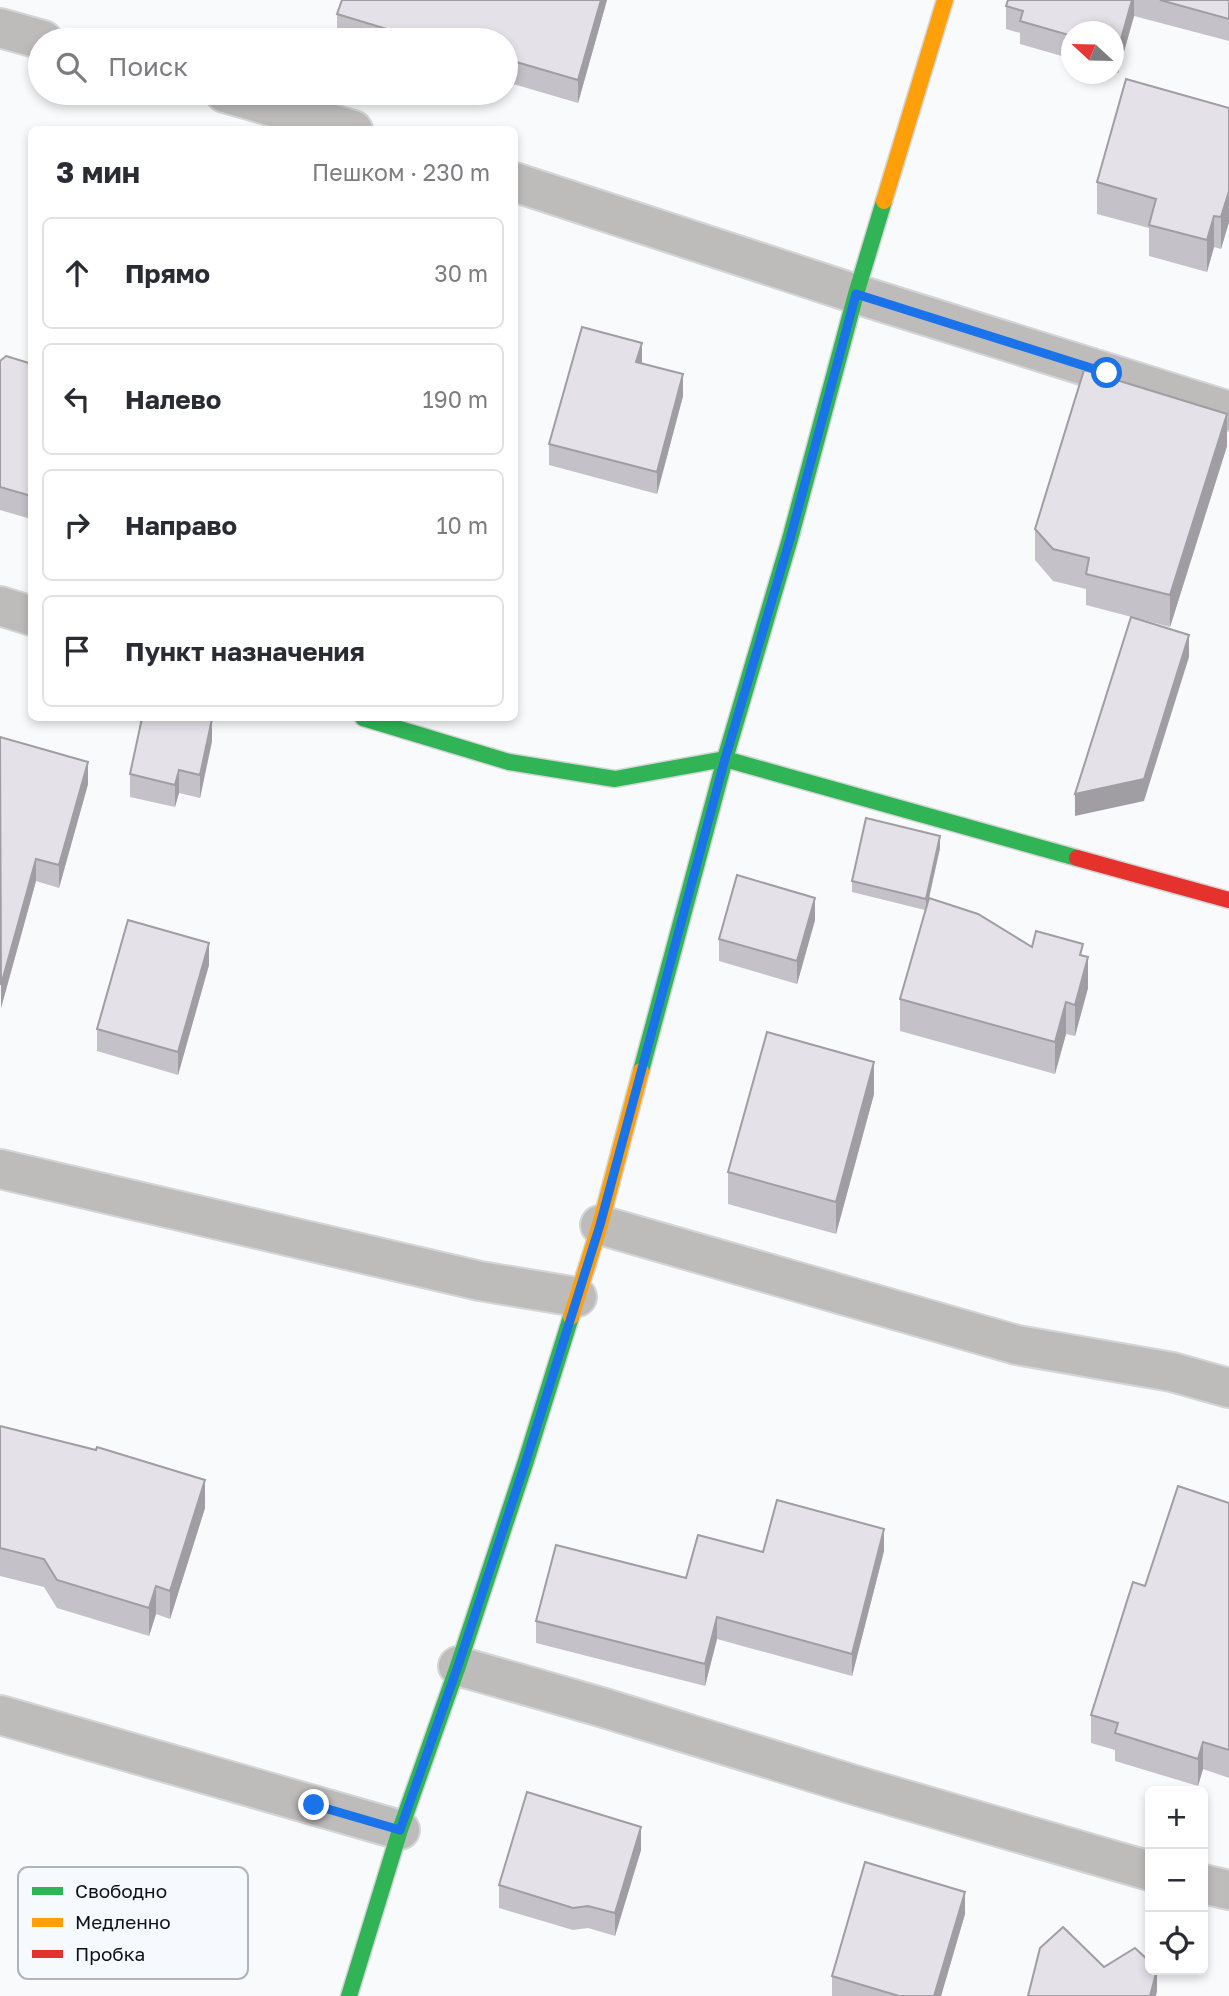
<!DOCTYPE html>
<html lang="ru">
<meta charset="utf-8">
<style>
:root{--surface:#fff;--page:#f7f7f7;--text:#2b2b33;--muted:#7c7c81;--line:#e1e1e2}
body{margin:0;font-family:"Golos Text",sans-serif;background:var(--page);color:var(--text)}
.controls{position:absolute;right:21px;bottom:21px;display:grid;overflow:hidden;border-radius:10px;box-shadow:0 4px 10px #0003}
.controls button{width:63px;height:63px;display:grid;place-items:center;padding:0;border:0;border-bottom:2px solid var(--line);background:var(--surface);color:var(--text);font:35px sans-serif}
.compass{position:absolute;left:1061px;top:21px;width:63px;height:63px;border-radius:50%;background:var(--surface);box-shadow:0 4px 10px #0003;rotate:292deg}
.stop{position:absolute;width:21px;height:21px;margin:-16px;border:5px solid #1a73e8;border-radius:50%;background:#fff}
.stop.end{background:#1a73e8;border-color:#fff;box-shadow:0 2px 7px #0008}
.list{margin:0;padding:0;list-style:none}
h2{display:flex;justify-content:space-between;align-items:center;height:91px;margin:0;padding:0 28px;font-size:30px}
h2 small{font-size:23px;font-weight:400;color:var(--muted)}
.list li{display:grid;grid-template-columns:46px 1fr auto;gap:21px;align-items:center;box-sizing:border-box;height:112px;margin:0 14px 14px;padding:0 14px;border:2px solid var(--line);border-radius:10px}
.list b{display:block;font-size:26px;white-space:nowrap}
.list em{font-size:23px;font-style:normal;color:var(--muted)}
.icon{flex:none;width:38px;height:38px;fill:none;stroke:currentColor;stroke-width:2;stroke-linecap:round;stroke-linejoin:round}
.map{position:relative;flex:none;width:1229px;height:1996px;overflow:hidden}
.search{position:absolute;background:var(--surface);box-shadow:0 4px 10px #0003;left:28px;top:28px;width:490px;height:77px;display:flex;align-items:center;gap:18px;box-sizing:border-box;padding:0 24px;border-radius:38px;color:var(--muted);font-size:26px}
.panel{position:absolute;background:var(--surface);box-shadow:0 4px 10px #0003;left:28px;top:126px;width:490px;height:595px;border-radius:10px}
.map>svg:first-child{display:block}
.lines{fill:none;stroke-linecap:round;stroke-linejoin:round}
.street-casing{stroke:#d3d5d6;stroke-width:42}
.fast-casing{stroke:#d3d5d6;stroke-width:19}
.slow-casing{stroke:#d3d5d6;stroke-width:19}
.jam-casing{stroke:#d3d5d6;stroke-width:19}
.street{stroke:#bebbbb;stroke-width:38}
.fast{stroke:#30b455;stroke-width:16}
.slow{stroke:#ff9f0a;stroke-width:16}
.jam{stroke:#e5322d;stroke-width:16}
.wall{fill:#c4c2c8}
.shaded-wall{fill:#a09ea2}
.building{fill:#e4e1e8;stroke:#a09ea2;stroke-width:2}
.route{stroke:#1a73e8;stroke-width:9}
.key{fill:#f6fafe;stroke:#b0b4b8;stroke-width:2}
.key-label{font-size:19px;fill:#0e1114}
</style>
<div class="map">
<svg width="1229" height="1996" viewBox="0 0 1229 1996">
<rect width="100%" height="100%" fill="#f8fafc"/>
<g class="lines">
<defs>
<g id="street">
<polyline points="0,28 43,40"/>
<polyline points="225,93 353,130"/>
<polyline points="514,182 856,294 1229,411"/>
<polyline points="0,606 32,616"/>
<polyline points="0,1169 480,1281 577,1297"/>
<polyline points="600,1225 1017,1345 1172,1372 1229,1388"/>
<polyline points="458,1666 601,1707 851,1784 1150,1871"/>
<polyline points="0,1715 400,1830"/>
<polyline points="1203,1884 1229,1890"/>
</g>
<g id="fast">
<polyline points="363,718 509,762 615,779 725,759 1077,858"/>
<polyline points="641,1071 725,759 790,539 856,294 884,201"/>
<polyline points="349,1996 400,1830 458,1666 525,1464 571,1317"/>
</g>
<g id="slow">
<polyline points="884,201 945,0"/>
<polyline points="571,1317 600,1225 641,1071"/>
</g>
<polyline id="jam" points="1077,858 1229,900"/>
</defs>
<!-- street casing -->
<use href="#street" class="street-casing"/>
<!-- fast casing -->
<use href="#fast" class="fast-casing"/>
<!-- slow casing -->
<use href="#slow" class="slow-casing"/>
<!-- jam casing -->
<use href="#jam" class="jam-casing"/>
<!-- street -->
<use href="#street" class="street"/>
<!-- fast -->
<use href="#fast" class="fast"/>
<!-- slow -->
<use href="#slow" class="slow"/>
<!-- jam -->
<use href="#jam" class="jam"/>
</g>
<!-- wall -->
<g class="wall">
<polygon points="607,0 578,103 506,82 506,40 349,40 337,37 337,14"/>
<polygon points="1008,0 1229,0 1229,41 1134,16 1118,73 1114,72 1114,32 1072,32 1072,59 1020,44 1020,33 1006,29 1006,6"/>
<polygon points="1229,108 1229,222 1221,249 1214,247 1207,272 1149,256 1149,228 1097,214 1097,182"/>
<polygon points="0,361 32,364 31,519 0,510"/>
<polygon points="642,363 683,396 657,494 549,465 549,444"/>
<polygon points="1227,446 1170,627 1086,605 1086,589 1053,581 1035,560 1035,529"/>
<polygon points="0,737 88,784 59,888 36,881 1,1008"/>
<polygon points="212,741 200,798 179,793 175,807 130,797 130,774"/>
<polygon points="940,848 929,898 1032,947 1083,955 1088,988 1075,1036 1066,1034 1055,1074 900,1031 900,999 925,910 852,892 852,881"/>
<polygon points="815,920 797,984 719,961 719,939"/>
<polygon points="209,965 178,1075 97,1051 97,1029"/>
<polygon points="874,1094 836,1234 728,1204 728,1172"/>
<polygon points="0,1426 205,1508 170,1619 156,1614 149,1636 57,1608 44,1587 0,1576"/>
<polygon points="1229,1503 1229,1778 1203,1769 1198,1786 1115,1761 1115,1750 1091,1743 1091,1715 1145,1586"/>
<polygon points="884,1551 852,1676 717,1639 705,1686 536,1643 536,1621 686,1578 763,1552"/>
<polygon points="641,1850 615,1936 588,1928 573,1930 499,1908 499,1885"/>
<polygon points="965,1914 941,1996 832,1996 832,1976"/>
</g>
<!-- shaded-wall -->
<g class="shaded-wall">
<polygon points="601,0 607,0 578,103 578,80"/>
<polygon points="1132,0 1134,0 1134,16 1118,73 1118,50"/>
<polygon points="1229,191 1229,222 1221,249 1221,217"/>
<polygon points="1214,216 1214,247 1207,272 1207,240"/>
<polygon points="642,343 642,365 636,362"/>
<polygon points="683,374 683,396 657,494 657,472"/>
<polygon points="1227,414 1227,446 1170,627 1170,595"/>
<polygon points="1189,635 1189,657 1144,801 1075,816 1075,794"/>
<polygon points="212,719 212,741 200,798 200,775"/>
<polygon points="88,762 88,784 59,888 59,865"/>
<polygon points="179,770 179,793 175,807 175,785"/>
<polygon points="940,836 940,848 926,911 926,899"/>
<polygon points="36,859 36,881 1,1008 1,985"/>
<polygon points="815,898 815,920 797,984 797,961"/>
<polygon points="209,943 209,965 178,1075 178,1052"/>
<polygon points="1088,957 1088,988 1075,1036 1075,1005"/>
<polygon points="1066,1002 1066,1034 1055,1074 1055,1042"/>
<polygon points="874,1062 874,1094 836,1234 836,1202"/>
<polygon points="205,1480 205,1508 170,1619 170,1591"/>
<polygon points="884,1529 884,1551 852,1676 852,1654"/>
<polygon points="156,1586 156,1614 149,1636 149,1608"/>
<polygon points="717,1617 717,1639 705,1686 705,1664"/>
<polygon points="1203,1742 1203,1769 1198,1786 1198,1759"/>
<polygon points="641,1827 641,1850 615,1936 615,1913"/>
<polygon points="965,1892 965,1914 941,1996 934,1996"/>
<polygon points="1157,1970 1157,1991 1156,1996 1150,1996"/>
</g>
<!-- building -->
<g class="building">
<polygon points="342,0 601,0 578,80 506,59 506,40 423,40 337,14"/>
<polygon points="1008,0 1132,0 1118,50 1114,49 1114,32 1072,32 1072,36 1020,21 1023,11 1006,6"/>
<polygon points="1160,0 1229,0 1229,19"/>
<polygon points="1126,79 1229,108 1229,191 1221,217 1214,216 1207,240 1149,225 1156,199 1097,182"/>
<polygon points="582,327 642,343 636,362 683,374 657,472 549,444"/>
<polygon points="6,356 32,364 31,496 0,487 0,361"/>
<polygon points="1084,370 1227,414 1170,595 1086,574 1089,558 1053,549 1035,529"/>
<polygon points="1131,617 1189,635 1144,779 1075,794"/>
<polygon points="142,718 206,718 212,719 200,775 179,770 175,785 130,774"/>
<polygon points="0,737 88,762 59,865 36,859 1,985"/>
<polygon points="866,818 940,836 926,899 852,881"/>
<polygon points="737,875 815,898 797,961 719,939"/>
<polygon points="929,898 978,914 1032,947 1036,931 1083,944 1080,955 1088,957 1075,1005 1066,1002 1055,1042 900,999"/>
<polygon points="128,920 209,943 178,1052 97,1029"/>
<polygon points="767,1032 874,1062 836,1202 728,1172"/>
<polygon points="0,1426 96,1450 97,1447 205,1480 170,1591 156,1586 149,1608 57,1580 44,1559 0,1548"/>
<polygon points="1178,1486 1229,1503 1229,1750 1203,1742 1198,1759 1115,1733 1118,1723 1091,1715 1133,1582 1145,1586"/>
<polygon points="777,1500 884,1529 852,1654 717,1617 705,1664 536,1621 556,1545 686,1578 698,1535 763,1552"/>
<polygon points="527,1792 641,1827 615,1913 588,1906 573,1908 499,1885"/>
<polygon points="865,1862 965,1892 934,1996 899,1996 832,1976"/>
<polygon points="1063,1927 1104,1967 1135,1948 1150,1962 1150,1970 1157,1970 1150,1996 1028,1996 1040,1948"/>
</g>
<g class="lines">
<!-- route -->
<polyline class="route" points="314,1805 400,1830 458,1666 525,1464 600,1225 725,759 790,539 856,294 1107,373"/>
</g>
<!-- legend -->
<rect x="18" y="1867" width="230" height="112" rx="10" class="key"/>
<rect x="32" y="1887" width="31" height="8" fill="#30b455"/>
<rect x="32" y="1918" width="31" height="9" fill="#ff9f0a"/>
<rect x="32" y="1950" width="31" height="8" fill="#e5322d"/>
<g class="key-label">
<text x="75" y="1898">Свободно</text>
<text x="75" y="1929">Медленно</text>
<text x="75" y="1961">Пробка</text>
</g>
</svg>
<div class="controls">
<button>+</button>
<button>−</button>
<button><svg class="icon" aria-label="locate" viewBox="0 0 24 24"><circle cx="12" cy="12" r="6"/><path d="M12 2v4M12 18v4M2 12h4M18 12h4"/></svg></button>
</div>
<svg class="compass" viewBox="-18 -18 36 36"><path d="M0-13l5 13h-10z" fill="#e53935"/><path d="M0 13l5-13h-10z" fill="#7c7c81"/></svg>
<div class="stop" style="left:1107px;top:373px"></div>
<div class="stop end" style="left:314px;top:1805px"></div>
<div class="search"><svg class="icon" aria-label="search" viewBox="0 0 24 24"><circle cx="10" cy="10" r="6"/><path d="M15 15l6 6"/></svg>Поиск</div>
<section class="panel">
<h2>3 мин<small>Пешком · 230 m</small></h2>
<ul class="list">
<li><svg class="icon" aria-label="ahead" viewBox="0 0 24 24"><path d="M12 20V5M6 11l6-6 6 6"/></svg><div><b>Прямо</b></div><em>30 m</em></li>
<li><svg class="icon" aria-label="left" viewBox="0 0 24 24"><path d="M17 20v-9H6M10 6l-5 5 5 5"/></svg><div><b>Налево</b></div><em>190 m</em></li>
<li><svg class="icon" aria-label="right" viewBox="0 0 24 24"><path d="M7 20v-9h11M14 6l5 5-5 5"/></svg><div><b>Направо</b></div><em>10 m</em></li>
<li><svg class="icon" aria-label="arrive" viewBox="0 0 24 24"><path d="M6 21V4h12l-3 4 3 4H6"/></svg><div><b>Пункт назначения</b></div></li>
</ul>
</section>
</div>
